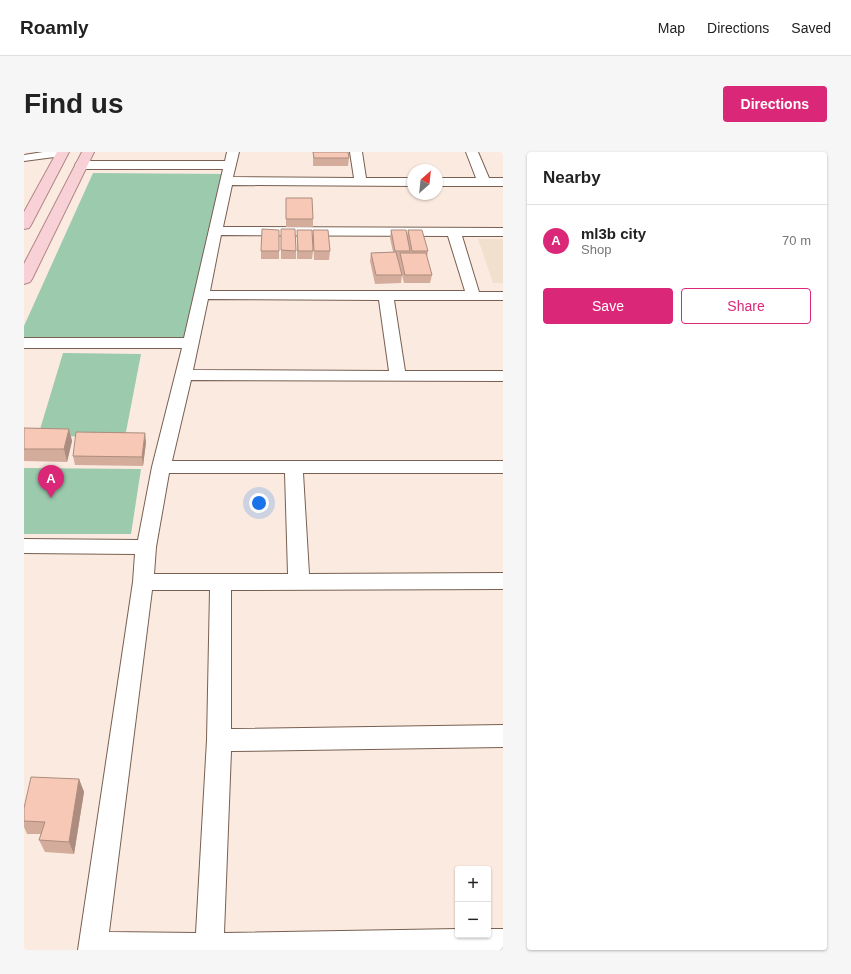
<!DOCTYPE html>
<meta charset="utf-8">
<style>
:root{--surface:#fff;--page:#f6f6f6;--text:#222;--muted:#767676;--line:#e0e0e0;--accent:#db2777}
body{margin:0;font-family:Arial,sans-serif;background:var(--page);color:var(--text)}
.controls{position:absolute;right:12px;bottom:12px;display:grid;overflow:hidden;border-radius:4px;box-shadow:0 1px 3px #0004}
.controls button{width:36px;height:36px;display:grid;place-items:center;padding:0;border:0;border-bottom:1px solid var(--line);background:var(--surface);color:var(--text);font:20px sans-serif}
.compass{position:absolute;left:383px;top:12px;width:36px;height:36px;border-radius:50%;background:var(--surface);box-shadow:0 1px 3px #0004;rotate:27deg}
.you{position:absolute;left:235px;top:351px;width:14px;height:14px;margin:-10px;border:3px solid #fff;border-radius:50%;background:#1a73e8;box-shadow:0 0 0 6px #1a73e833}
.badge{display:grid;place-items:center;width:26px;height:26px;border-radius:50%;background:var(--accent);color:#fff;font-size:13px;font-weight:700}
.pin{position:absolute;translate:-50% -33px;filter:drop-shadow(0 1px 2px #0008)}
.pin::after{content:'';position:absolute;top:21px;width:14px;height:12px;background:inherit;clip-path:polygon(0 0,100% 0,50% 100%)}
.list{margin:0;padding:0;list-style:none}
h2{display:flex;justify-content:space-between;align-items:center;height:52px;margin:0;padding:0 16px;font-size:17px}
h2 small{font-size:13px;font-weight:400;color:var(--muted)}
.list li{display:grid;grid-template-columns:26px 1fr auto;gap:12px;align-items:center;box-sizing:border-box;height:72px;padding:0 16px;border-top:1px solid var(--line)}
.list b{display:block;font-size:15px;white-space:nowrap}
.list p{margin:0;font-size:13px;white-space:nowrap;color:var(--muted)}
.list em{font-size:13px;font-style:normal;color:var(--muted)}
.actions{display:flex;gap:8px;padding:12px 16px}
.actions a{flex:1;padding:9px 0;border:1px solid var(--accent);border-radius:4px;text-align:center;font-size:14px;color:var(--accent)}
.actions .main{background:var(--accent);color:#fff}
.map{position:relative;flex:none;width:479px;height:798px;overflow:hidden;border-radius:4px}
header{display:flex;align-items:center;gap:24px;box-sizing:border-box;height:56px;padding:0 20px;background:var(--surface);border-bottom:1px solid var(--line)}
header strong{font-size:19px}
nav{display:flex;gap:22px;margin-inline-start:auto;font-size:14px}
.intro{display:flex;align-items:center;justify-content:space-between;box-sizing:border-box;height:96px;padding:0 24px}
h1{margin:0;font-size:28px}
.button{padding:10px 18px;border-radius:4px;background:var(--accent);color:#fff;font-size:14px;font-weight:700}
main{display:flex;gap:24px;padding:0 24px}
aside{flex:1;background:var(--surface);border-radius:4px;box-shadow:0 1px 3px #0004}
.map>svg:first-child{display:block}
.education{fill:#f2e0cf}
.green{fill:#9bcaad}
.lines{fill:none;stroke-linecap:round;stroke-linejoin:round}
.street-casing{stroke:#786052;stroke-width:2}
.primary-casing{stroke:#b18587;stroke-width:2}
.street{fill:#fff;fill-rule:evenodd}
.primary{fill:#f7d1d5;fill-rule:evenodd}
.wall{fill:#d4ac9c}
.shaded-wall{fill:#ac8c7f}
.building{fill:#f6c8b5;stroke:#ac8c7f}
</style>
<header>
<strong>Roamly</strong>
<nav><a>Map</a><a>Directions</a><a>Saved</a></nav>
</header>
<div class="intro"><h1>Find us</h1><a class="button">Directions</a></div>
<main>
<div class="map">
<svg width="479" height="798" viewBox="0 0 479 798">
<rect width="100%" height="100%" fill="#fbeae0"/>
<!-- education -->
<polygon class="education" points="454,87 479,87 479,131 469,131"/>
<!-- green -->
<g class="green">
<polygon points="69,21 202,22 168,188 0,185 0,174"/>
<polygon points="39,201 117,202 101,285 14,284"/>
<polygon points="0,316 117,317 107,382 0,382"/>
</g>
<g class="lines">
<defs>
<g id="street">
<polygon points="19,0 43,0 44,1 42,3 38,4 0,9 0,3"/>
<path d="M203,0H215L209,25L330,26L326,0H338L342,26H389V34L208,33L199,75L479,76V84H438L455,140H479V148H370L381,219H479V229L167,228L148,309H479V321H279L285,422L479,421V437L207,438V577L479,573V595L207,599L200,781L434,777V783H464V777H479V798H54L109,430L111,402L0,401V387L114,388L128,315L158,196H0V186H160L199,17H57L53,16L51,13L53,10L57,9H201ZM197,83L424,84L441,139H186ZM184,147L355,148L365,219L169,218ZM145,321H261L264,422H130L132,395ZM128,438H186L183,588L172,781L85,780Z"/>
<polygon points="442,0 454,0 465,26 479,26 479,34 413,34 413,26 452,26"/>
</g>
<g id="primary">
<polygon points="33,0 45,0 7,73 5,76 0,77 0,60"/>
<polygon points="58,0 70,0 8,127 6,130 0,132 0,112"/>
</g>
</defs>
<!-- street casing -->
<use href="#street" class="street-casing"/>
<!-- primary casing -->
<use href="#primary" class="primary-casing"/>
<!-- street -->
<use href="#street" class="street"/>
<!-- primary -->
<use href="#primary" class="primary"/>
</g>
<!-- wall -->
<g class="wall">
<polygon points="289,0 324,0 325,6 324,14 289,14"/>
<polygon points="262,46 289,67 289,75 262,75"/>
<polygon points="257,77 272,99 272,107 257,107"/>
<polygon points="255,78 255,107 237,107 237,99"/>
<polygon points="273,78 289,99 288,107 273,107"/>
<polygon points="289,78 306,99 305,108 290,108 289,86"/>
<polygon points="367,78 383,83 384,78 404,99 403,105 408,123 406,131 380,131 378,123 377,131 351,132 346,109 347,101 369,100 366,86"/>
<polygon points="0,276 45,277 48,289 43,310 0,309"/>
<polygon points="122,290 119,314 51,313 49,304"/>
<polygon points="55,627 60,640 50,702 21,700 15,688 17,682 3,682 0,675 0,669"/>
</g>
<!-- shaded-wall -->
<g class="shaded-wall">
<polygon points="45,277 48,289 43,310 40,297"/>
<polygon points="121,281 122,290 119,314 118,305"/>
<polygon points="55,627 60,640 50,702 45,690"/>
</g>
<!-- building -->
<g class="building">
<polygon points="289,0 324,0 325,6 290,6"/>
<polygon points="262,46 288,46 289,67 262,67"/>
<polygon points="238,77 255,78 255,99 237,99"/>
<polygon points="257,77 271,77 272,99 257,98"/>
<polygon points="273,78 288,78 289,99 274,99"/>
<polygon points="289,78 304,78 306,99 290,99"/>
<polygon points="367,78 382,78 386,99 371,99"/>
<polygon points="384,78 398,78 404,99 388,99"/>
<polygon points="372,100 378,123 352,123 347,101"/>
<polygon points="376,101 402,101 408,123 381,123"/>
<polygon points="0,276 45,277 40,297 0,297"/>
<polygon points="52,280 121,281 118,305 49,304"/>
<polygon points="7,625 55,627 45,690 15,688 21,670 0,669 0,656"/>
</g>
</svg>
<div class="controls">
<button>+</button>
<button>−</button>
</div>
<svg class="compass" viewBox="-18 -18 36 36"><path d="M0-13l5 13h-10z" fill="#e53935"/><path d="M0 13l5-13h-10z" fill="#767676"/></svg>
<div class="you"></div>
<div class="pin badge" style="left:27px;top:346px">A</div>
</div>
<aside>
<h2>Nearby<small></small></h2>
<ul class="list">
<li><span class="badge">A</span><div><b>ml3b city</b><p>Shop</p></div><em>70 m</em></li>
</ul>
<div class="actions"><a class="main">Save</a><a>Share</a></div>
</aside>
</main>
